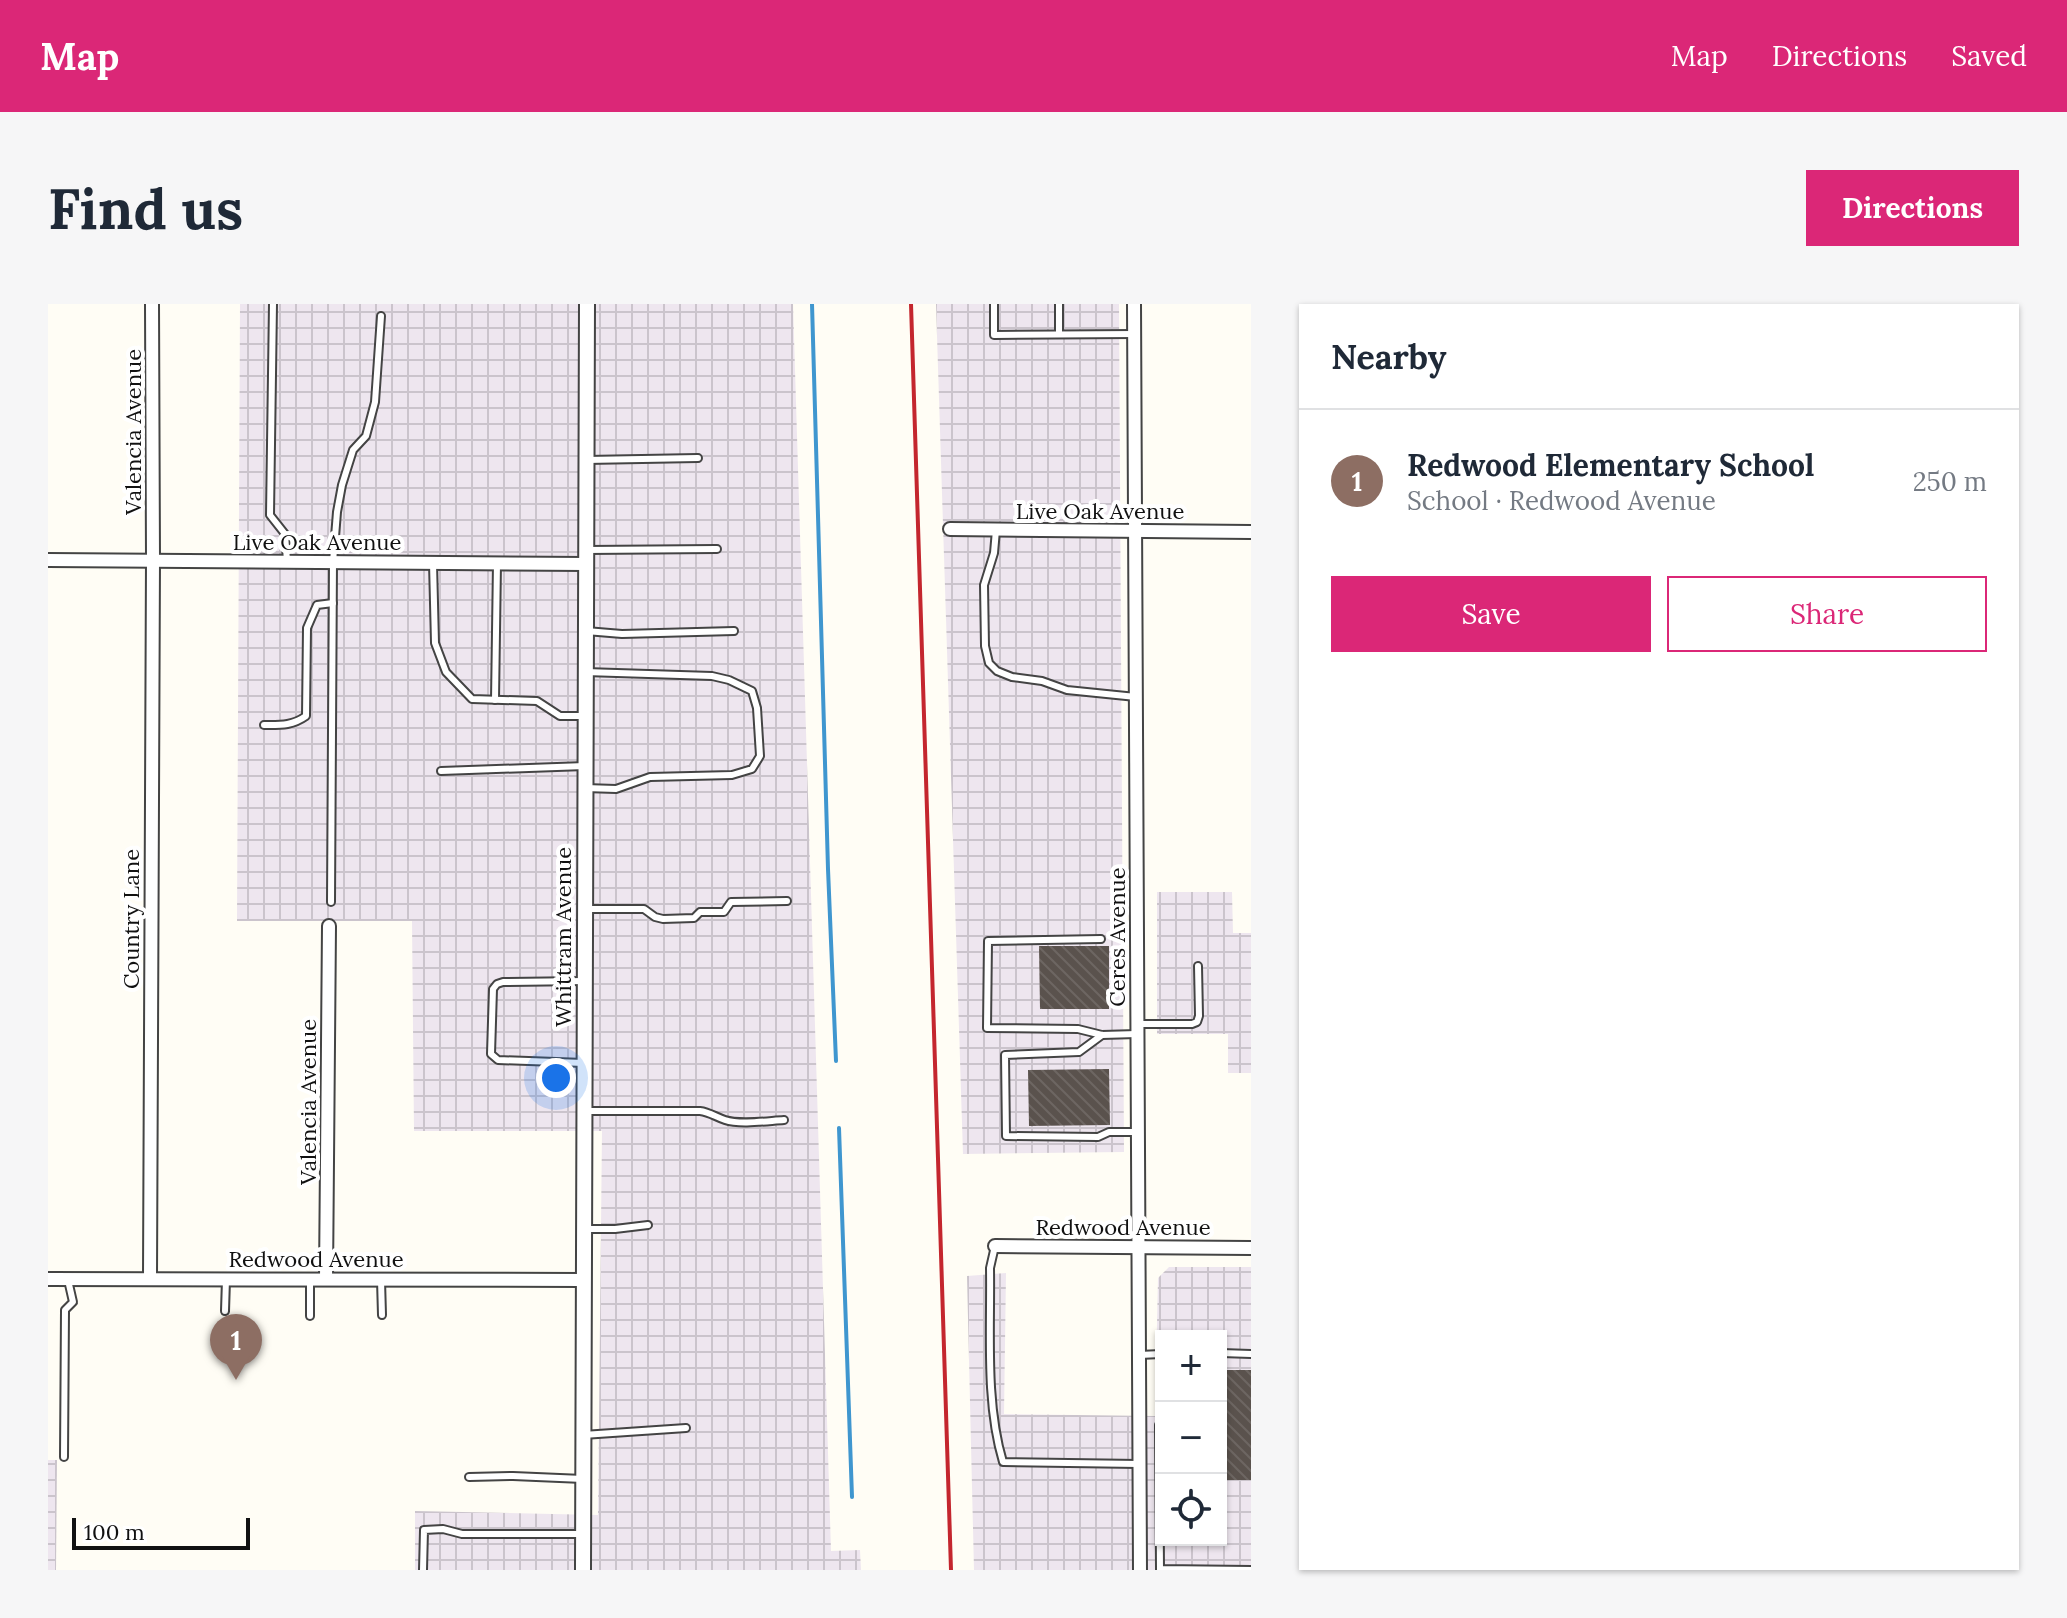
<!DOCTYPE html>
<meta charset="utf-8">
<style>
:root{--surface:#fff;--page:#f6f6f7;--text:#1f2937;--muted:#747a83;--line:#e0e1e3;--accent:#db2777}
body{margin:0;font-family:Lora,serif;background:var(--page);color:var(--text)}
.controls{position:absolute;right:24px;bottom:24px;display:grid;overflow:hidden;border-radius:0px;box-shadow:0 2px 6px #0004}
.controls button{width:72px;height:72px;display:grid;place-items:center;padding:0;border:0;border-bottom:2px solid var(--line);background:var(--surface);color:var(--text);font:40px sans-serif}
.scale{position:absolute;left:24px;bottom:20px;width:178px;box-sizing:border-box;padding-left:8px;border:4px solid #111;border-top:0;font-size:22px;line-height:28px;white-space:nowrap;color:#111;-webkit-text-stroke:6px #fff;paint-order:stroke}
.you{position:absolute;left:508px;top:774px;width:28px;height:28px;margin:-20px;border:6px solid #fff;border-radius:50%;background:#1a73e8;box-shadow:0 0 0 12px #1a73e833}
.badge{display:grid;place-items:center;width:52px;height:52px;border-radius:50%;background:var(--accent);color:#fff;font-size:26px;font-weight:700}
.pin{position:absolute;translate:-50% -66px;filter:drop-shadow(0 2px 4px #0008)}
.pin::after{content:'';position:absolute;top:42px;width:28px;height:24px;background:inherit;clip-path:polygon(0 0,100% 0,50% 100%)}
.list{margin:0;padding:0;list-style:none}
h2{display:flex;justify-content:space-between;align-items:center;height:104px;margin:0;padding:0 32px;font-size:34px}
h2 small{font-size:26px;font-weight:400;color:var(--muted)}
.list li{display:grid;grid-template-columns:52px 1fr auto;gap:24px;align-items:center;box-sizing:border-box;height:144px;padding:0 32px;border-top:2px solid var(--line)}
.list b{display:block;font-size:30px;white-space:nowrap}
.list p{margin:0;font-size:26px;white-space:nowrap;color:var(--muted)}
.list em{font-size:26px;font-style:normal;color:var(--muted)}
.actions{display:flex;gap:16px;padding:24px 32px}
.actions a{flex:1;padding:18px 0;border:2px solid var(--accent);border-radius:0px;text-align:center;font-size:28px;color:var(--accent)}
.actions .main{background:var(--accent);color:#fff}
.icon{flex:none;width:44px;height:44px;fill:none;stroke:currentColor;stroke-width:2;stroke-linecap:round;stroke-linejoin:round}
.map{position:relative;flex:none;width:1203px;height:1266px;overflow:hidden;border-radius:0px}
header{display:flex;align-items:center;gap:48px;box-sizing:border-box;height:112px;padding:0 40px;background:var(--accent);color:#fff}
header strong{font-size:38px}
nav{display:flex;gap:44px;margin-inline-start:auto;font-size:28px}
.intro{display:flex;align-items:center;justify-content:space-between;box-sizing:border-box;height:192px;padding:0 48px}
h1{margin:0;font-size:56px}
.button{padding:20px 36px;border-radius:0px;background:var(--accent);color:#fff;font-size:28px;font-weight:700}
main{display:flex;gap:48px;padding:0 48px}
aside{flex:1;background:var(--surface);border-radius:0px;box-shadow:0 2px 6px #0004}
.map>svg:first-child{display:block}
.industrial{fill:url(#industrial-grid);fill-rule:evenodd}
.lines{fill:none;stroke-linecap:round;stroke-linejoin:round}
.stream{stroke:#3f96cf;stroke-width:4}
.building{fill:url(#building-back-hatch)}
.service-casing{stroke:#444;stroke-width:10}
.minor-casing{stroke:#444;stroke-width:16}
.tertiary-casing{stroke:#444;stroke-width:18}
.service{stroke:#fff;stroke-width:6}
.minor{stroke:#fff;stroke-width:12}
.tertiary{stroke:#fff;stroke-width:14}
.rail{stroke:#c4262e;stroke-width:4}
.labels{text-anchor:middle;stroke-width:8;stroke-linejoin:round;paint-order:stroke}
.street-label{font-size:22px;fill:#111;stroke:#fff}
</style>
<header>
<strong>Map</strong>
<nav><a>Map</a><a>Directions</a><a>Saved</a></nav>
</header>
<div class="intro"><h1>Find us</h1><a class="button">Directions</a></div>
<main>
<div class="map">
<svg width="1203" height="1266" viewBox="0 0 1203 1266">
<defs>
<pattern id="industrial-grid" width="8" height="8" patternUnits="userSpaceOnUse" patternTransform="scale(2)"><rect width="8" height="8" fill="#eee6ef"/><path d="M0 4h8M4 0v8" fill="none" stroke="#cbc4cc"/></pattern>
<pattern id="building-back-hatch" width="6" height="6" patternUnits="userSpaceOnUse" patternTransform="scale(2)"><rect width="6" height="6" fill="#5a524d"/><path d="M-1 5l2 2M0 0l6 6M5-1l2 2" fill="none" stroke="#6d6662"/></pattern>
</defs>
<rect width="100%" height="100%" fill="#fffdf5"/>
<!-- industrial -->
<g class="industrial">
<polygon points="192,0 745,0 783,1247 812,1246 813,1266 367,1266 367,1207 550,1211 554,827 366,827 364,617 189,617"/>
<polygon points="888,0 1071,0 1076,848 915,850"/>
<polygon points="1109,588 1184,588 1185,629 1203,629 1203,769 1180,769 1180,730 1109,730"/>
<path d="M1121,963H1203V1266H926L919,972L958,969L956,1110L1107,1112L1110,974ZM1113,1032H1173V1236H1113Z"/>
<polygon points="0,1156 9,1156 8,1266 0,1266"/>
</g>
<g class="lines">
<!-- stream -->
<g class="stream">
<polyline points="764,0 780,565 788,757"/>
<polyline points="791,824 804,1193"/>
</g>
</g>
<!-- building -->
<g class="building">
<polygon points="991,642 1061,642 1061,705 992,705"/>
<polygon points="1061,765 1062,821 981,822 980,766"/>
<rect x="1173" y="1066" width="30" height="110"/>
</g>
<g class="lines">
<defs>
<g id="service">
<polyline points="225,0 222,211 237,230 239,257"/>
<polyline points="946,0 946,31 1087,30"/>
<polyline points="1011,0 1011,30"/>
<polyline points="538,156 650,154"/>
<polyline points="948,226 946,249 936,281 937,342 941,359 949,367 964,373 994,377 1019,386 1088,393"/>
<polyline points="538,246 669,245"/>
<polyline points="385,259 387,339 398,368 424,395 489,397 512,412 537,412"/>
<polyline points="538,327 574,330 686,327"/>
<polyline points="447,396 449,259"/>
<path d="M216,421C232,421 244,422 258,412L259,324L269,301L285,299"/>
<polyline points="393,467 537,462"/>
<polyline points="537,484 568,485 602,473 684,471 704,465 712,452 709,404 704,387 681,376 664,372 537,368"/>
<polyline points="283,598 285,258 289,208 294,181 305,146 318,132 327,98 333,12"/>
<polyline points="537,605 596,605 607,613 615,615 646,614 652,608 676,608 683,598 739,597"/>
<polyline points="1053,635 940,637 939,724 1030,725 1054,731 1089,730"/>
<polyline points="1089,720 1144,720 1149,718 1151,712 1150,662"/>
<polyline points="1054,731 1031,748 957,751 958,832 1050,833 1061,828 1089,828"/>
<polyline points="536,759 450,756 443,750 445,685 449,680 455,678 537,677"/>
<path d="M536,807H652C661,808 668,813 677,816C692,821 719,817 736,816"/>
<polyline points="536,925 567,925 600,921"/>
<path d="M947,942L942,964C943,1027 937,1098 955,1158L1091,1160"/>
<polyline points="333,976 334,1011"/>
<polyline points="177,1007 178,975"/>
<polyline points="262,1012 262,975"/>
<polyline points="1173,1049 1203,1050"/>
<polyline points="1091,1051 1113,1050"/>
<polyline points="1113,1121 1111,1121 1112,1265 1203,1266"/>
<polyline points="535,1131 638,1124"/>
<polyline points="16,1153 17,1006 25,998 20,976"/>
<polyline points="421,1173 465,1172 535,1175"/>
<polyline points="375,1266 376,1226 395,1225 414,1230 535,1230"/>
</g>
<g id="minor">
<polyline points="1086,0 1092,1266"/>
<polyline points="902,225 1203,228"/>
<polyline points="0,256 538,260"/>
<polyline points="947,942 1203,944"/>
<polyline points="102,974 105,256 104,0"/>
<polyline points="0,975 536,976"/>
<polyline points="278,975 281,622"/>
</g>
<polyline id="tertiary" points="535,1266 539,0"/>
</defs>
<!-- service casing -->
<use href="#service" class="service-casing"/>
<!-- minor casing -->
<use href="#minor" class="minor-casing"/>
<!-- tertiary casing -->
<use href="#tertiary" class="tertiary-casing"/>
<!-- service -->
<use href="#service" class="service"/>
<!-- minor -->
<use href="#minor" class="minor"/>
<!-- tertiary -->
<use href="#tertiary" class="tertiary"/>
<!-- rail -->
<polyline class="rail" points="863,0 903,1266"/>
</g>
<g class="labels">
<!-- street labels -->
<g class="street-label">
<text transform="translate(85 128) rotate(-90)" y="8">Valencia Avenue</text>
<text x="1052" y="215">Live Oak Avenue</text>
<text x="269" y="246">Live Oak Avenue</text>
<text transform="translate(83 615) rotate(-90)" y="8">Country Lane</text>
<text transform="translate(515 633) rotate(-90)" y="8">Whittram Avenue</text>
<text transform="translate(1069 633) rotate(-90)" y="8">Ceres Avenue</text>
<text transform="translate(260 798) rotate(-90)" y="8">Valencia Avenue</text>
<text x="1075" y="931">Redwood Avenue</text>
<text x="268" y="963">Redwood Avenue</text>
</g>
</g>
</svg>
<div class="controls">
<button>+</button>
<button>−</button>
<button><svg class="icon" aria-label="locate" viewBox="0 0 24 24"><circle cx="12" cy="12" r="6"/><path d="M12 2v4M12 18v4M2 12h4M18 12h4"/></svg></button>
</div>
<div class="scale">100 m</div>
<div class="you"></div>
<div class="pin badge" style="left:188px;top:1076px;background:#8d6e63">1</div>
</div>
<aside>
<h2>Nearby<small></small></h2>
<ul class="list">
<li><span class="badge" style="background:#8d6e63">1</span><div><b>Redwood Elementary School</b><p>School · Redwood Avenue</p></div><em>250 m</em></li>
</ul>
<div class="actions"><a class="main">Save</a><a>Share</a></div>
</aside>
</main>
